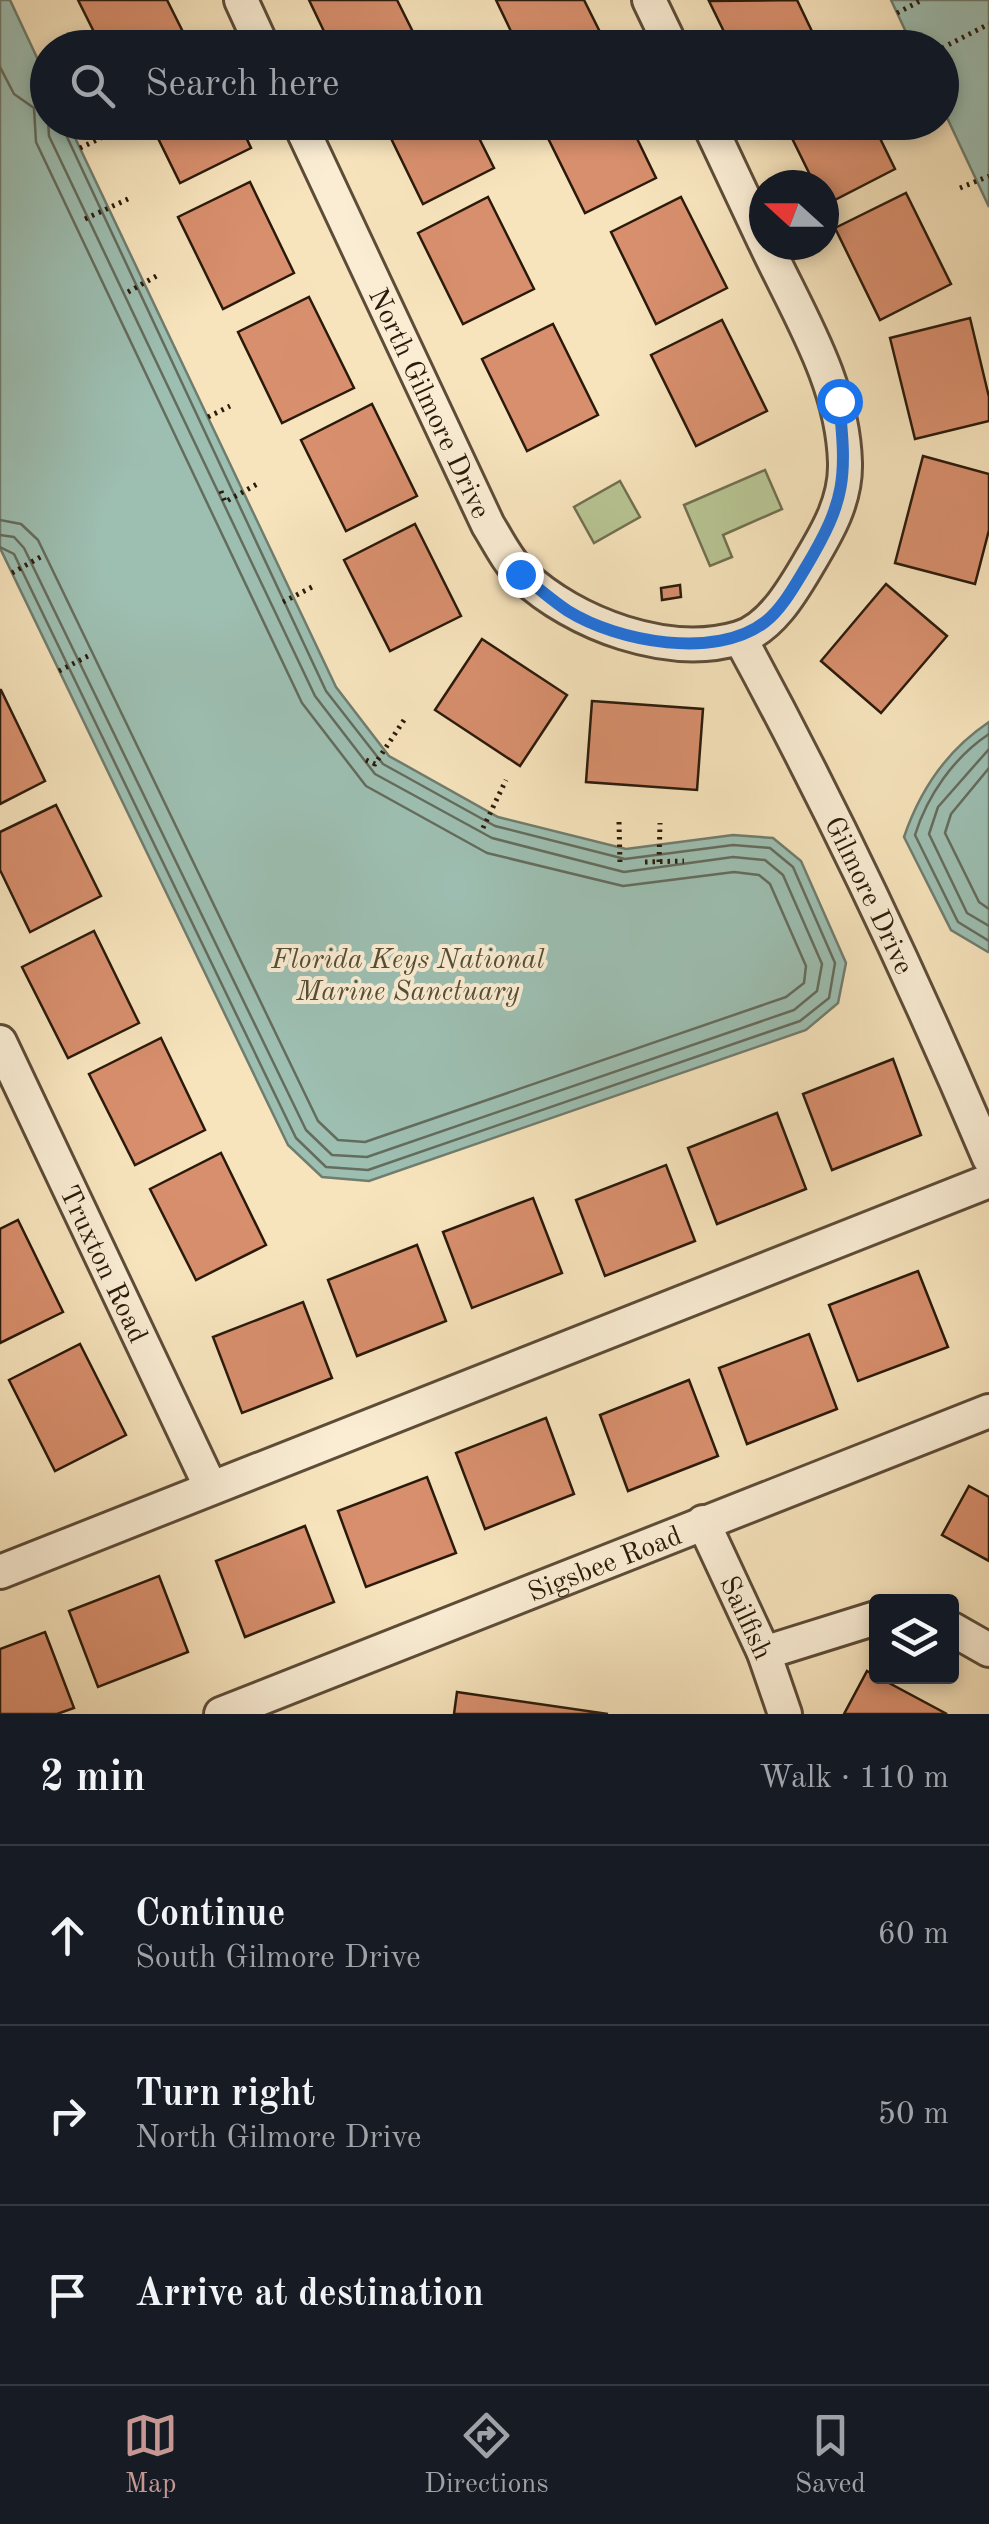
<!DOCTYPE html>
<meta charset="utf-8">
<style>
:root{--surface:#171b24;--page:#242831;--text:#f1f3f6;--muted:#9ea1a6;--line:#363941;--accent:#c59692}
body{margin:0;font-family:"Old Standard TT",serif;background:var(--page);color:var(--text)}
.controls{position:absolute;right:30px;bottom:30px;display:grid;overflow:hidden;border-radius:10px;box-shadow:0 5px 15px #0003}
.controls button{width:90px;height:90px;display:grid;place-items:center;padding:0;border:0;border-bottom:2px solid var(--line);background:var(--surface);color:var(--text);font:50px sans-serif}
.compass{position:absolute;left:749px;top:170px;width:90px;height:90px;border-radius:50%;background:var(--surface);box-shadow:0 5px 15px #0003;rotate:291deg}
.stop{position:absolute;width:30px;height:30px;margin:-22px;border:8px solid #1a73e8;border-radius:50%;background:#fff}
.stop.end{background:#1a73e8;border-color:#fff;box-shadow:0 2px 10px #0008}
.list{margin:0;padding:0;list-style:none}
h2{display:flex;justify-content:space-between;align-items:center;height:130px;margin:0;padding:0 40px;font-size:42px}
h2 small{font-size:32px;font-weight:400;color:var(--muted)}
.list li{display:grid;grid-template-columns:65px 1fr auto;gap:30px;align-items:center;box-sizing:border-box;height:180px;padding:0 40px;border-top:2px solid var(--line)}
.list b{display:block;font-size:38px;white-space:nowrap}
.list p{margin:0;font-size:32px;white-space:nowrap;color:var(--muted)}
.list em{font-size:32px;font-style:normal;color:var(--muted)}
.icon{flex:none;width:55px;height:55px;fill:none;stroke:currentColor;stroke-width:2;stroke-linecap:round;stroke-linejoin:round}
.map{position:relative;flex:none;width:989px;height:1714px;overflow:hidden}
.search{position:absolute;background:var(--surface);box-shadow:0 5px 15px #0003;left:30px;right:30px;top:30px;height:110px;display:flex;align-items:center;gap:25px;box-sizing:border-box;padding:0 35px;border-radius:55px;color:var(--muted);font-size:38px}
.sheet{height:670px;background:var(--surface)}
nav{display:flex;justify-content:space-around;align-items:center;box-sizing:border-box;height:140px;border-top:2px solid var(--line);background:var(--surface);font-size:28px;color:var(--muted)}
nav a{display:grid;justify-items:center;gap:5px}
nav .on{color:var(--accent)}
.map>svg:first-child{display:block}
.green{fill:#b8c594;stroke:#717050;stroke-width:2.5}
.water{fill:#9dbfb2;stroke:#6f7d6f;stroke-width:2.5}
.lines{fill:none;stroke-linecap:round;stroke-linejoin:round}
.shore{stroke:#646c5e;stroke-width:2.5}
.building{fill:#d88f6d;stroke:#2a1a0b;stroke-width:2.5}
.minor-casing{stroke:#5d4c38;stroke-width:38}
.path{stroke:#2a1a0b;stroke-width:5;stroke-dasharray:2.5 5;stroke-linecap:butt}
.minor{stroke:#faedd4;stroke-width:32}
.route{stroke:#1a73e8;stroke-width:12}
.labels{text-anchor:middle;stroke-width:8;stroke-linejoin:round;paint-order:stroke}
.street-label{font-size:28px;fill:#2a1a0b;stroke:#faedd4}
.park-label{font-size:28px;font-style:italic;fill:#554d34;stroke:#faedd4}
</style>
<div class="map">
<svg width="989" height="1714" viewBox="0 0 989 1714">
<rect width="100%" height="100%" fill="#f7e4bd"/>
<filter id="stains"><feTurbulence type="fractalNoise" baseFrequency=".002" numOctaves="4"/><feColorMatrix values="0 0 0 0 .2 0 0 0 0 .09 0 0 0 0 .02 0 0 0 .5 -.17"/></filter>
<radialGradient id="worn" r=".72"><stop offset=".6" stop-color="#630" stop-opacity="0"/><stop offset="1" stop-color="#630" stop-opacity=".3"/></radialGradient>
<!-- green -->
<g class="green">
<polygon points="765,470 782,509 723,535 732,557 710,566 684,505"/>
<polygon points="620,481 640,517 594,543 574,507"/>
</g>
<!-- water -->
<g class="water">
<polygon points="0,0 10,0 47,79 48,122 68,123 336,687 389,756 498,817 626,849 733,835 773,838 801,861 846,963 838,1003 806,1030 369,1181 322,1177 288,1145 0,548"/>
<polygon points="891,0 989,0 989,207 942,107 942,48 913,47"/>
<path d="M989,722V951L988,952L951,930L904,837C920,790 947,750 989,722Z"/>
</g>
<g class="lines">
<!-- shore -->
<g class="shore">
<polyline points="0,67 14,94 34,108 36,142 302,703 366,786 487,853 623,886 734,872 759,875 770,884 806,966 804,983 786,997 365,1142 338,1140 318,1121 38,540 21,524 0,520"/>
<polyline points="0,535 14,537 24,548 306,1130 332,1155 367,1157 794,1010 817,991 822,964 783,875 765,860 733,857 624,872 492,838 375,774 315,696 49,136 48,120"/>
<polyline points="0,547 14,554 296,1138 326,1167 368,1170 800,1021 829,998 835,963 793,867 770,848 733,845 625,859 495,826 383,764 326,691 60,122"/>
<path d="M989,734C954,757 927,796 915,835L958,922L989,941"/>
<polyline points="989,749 938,807 929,834 967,913 989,926"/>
<polyline points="989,768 951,814 945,833 979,902 989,909"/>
</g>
</g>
<!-- building -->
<g class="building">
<polygon points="78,0 167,0 187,40 171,48 102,48"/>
<polygon points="309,0 397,0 421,48 332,48"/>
<polygon points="496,0 584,0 608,48 519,48"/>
<polygon points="797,0 820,48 732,48 709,1"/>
<polygon points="150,122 239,122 251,148 180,183"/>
<polygon points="383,122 471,122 494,168 423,204"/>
<polygon points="540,122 629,122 656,178 585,213"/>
<polygon points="784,122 872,122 895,169 825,205 824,185 815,185"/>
<polygon points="250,182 294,273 223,309 178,217"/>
<polygon points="906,193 951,284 880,320 835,228"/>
<polygon points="488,197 534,289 463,324 418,233"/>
<polygon points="681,197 727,288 656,324 611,232"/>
<polygon points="309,297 354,388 282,423 238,332"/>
<polygon points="970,318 989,397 989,421 915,439 890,338"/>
<polygon points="722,320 767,411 696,446 651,355"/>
<polygon points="553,324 598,415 527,451 482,359"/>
<polygon points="372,404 417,496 346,531 301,440"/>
<polygon points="923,456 989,474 989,530 975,584 895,563"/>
<polygon points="415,524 461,616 390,651 344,560"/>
<polygon points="886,584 947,636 881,713 821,661"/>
<polygon points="680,585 681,597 662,600 661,588"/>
<polygon points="482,639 567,695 520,766 435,710"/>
<polygon points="1,690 45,781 0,804 0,690"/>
<polygon points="592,701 703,709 697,790 586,782"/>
<polygon points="56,805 101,896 30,932 0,870 0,832"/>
<polygon points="94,931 139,1023 68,1058 22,967"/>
<polygon points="161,1038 205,1130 135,1165 89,1074"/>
<polygon points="893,1059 921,1135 832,1170 803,1094"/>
<polygon points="777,1113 806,1189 717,1224 688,1148"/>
<polygon points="221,1153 266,1245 196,1280 150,1189"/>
<polygon points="666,1165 695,1241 605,1276 576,1200"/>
<polygon points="533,1198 562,1273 472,1308 443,1232"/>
<polygon points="18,1220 63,1312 0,1343 0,1229"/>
<polygon points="417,1245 446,1321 357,1356 328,1280"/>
<polygon points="918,1271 948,1347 858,1381 829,1305"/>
<polygon points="303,1302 332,1378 242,1413 213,1337"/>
<polygon points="809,1334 837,1409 747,1444 719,1368"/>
<polygon points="80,1344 126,1435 55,1471 9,1380"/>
<polygon points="689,1380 718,1456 628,1491 600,1415"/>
<polygon points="546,1418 574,1494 485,1529 456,1453"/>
<polygon points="427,1477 456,1553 366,1587 338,1511"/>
<polygon points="969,1486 989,1497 989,1561 942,1535"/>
<polygon points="305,1526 334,1602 245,1637 216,1561"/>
<polygon points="159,1576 188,1652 98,1687 69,1611"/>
<polygon points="45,1632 74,1708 57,1714 0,1714 0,1649"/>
<polygon points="867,1671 876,1676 947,1714 844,1714"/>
<polygon points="457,1692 608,1714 454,1714"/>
</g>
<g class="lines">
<defs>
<g id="minor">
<polyline points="241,0 263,48"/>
<polyline points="649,0 672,48"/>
<path id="s1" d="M299,122L488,525C498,541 508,562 522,575C574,624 668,659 739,638C772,628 794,588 810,561C828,531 846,500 845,463C843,384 799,315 766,245"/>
<polyline points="708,122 764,241"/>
<path id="s2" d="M740,638C832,807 914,981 989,1158"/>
<path id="s3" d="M0,1042L210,1486"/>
<path id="s4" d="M703,1522L764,1653L785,1714"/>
<polyline points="0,1572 989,1181"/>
<polyline points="952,1629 989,1650"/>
<polyline points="764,1653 876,1618"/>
<path id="s5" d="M221,1714L989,1411"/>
</g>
</defs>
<!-- minor casing -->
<use href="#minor" class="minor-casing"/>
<!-- path -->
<g class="path">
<polyline points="897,13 922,0"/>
<polyline points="942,48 989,24"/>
<polyline points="34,69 48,62"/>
<polyline points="80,148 105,136"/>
<polyline points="960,188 989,176"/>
<polyline points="85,219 128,199"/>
<polyline points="128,292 160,274"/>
<polyline points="208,417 230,406"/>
<polyline points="221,491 225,502 259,483"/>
<polyline points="12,573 44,555"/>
<polyline points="283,602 312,587"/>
<polyline points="59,671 90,655"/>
<polyline points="366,760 375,764 406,717"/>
<polyline points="619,822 620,863"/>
<polyline points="483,828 506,780"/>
<polyline points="645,862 684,861"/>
<polyline points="659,862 660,823"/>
</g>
<!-- minor -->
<use href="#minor" class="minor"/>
</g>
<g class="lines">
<!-- route -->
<path class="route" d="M520,574C536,586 551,600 568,611C618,642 716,660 765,622C782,609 795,585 806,567C846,500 847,478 839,401"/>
</g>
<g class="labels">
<!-- street labels -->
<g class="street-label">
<text dy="10" stroke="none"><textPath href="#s1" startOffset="310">North Gilmore Drive</textPath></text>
<text dy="10" stroke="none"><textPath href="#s2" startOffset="288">Gilmore Drive</textPath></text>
<text dy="10" stroke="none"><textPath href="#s3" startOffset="245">Truxton Road</textPath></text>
<text dy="10" stroke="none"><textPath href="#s5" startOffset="412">Sigsbee Road</textPath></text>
<text dy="10" stroke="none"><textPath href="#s4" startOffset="105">Sailfish</textPath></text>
</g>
<!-- park labels -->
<g class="park-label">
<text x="408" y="968">Florida Keys National<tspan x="408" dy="32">Marine Sanctuary</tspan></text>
</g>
</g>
<rect width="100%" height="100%" filter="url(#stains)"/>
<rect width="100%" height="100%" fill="url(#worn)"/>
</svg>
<div class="controls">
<button><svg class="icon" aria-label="layers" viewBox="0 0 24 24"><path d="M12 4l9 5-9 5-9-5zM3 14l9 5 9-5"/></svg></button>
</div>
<svg class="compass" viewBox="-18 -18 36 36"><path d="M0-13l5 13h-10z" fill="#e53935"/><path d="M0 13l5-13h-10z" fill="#9ea1a6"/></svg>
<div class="stop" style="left:839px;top:401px"></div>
<div class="stop end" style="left:520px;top:574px"></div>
<div class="search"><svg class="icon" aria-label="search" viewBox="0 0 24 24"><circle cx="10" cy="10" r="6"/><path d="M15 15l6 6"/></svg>Search here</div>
</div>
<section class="sheet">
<h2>2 min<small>Walk · 110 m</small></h2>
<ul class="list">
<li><svg class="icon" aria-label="ahead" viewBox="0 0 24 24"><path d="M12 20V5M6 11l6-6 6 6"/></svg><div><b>Continue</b><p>South Gilmore Drive</p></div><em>60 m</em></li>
<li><svg class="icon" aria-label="right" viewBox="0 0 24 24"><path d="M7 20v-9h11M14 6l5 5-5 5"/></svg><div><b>Turn right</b><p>North Gilmore Drive</p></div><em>50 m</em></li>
<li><svg class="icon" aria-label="arrive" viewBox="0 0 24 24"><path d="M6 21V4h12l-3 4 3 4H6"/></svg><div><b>Arrive at destination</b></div></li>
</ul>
</section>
<nav>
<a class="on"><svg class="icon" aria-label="map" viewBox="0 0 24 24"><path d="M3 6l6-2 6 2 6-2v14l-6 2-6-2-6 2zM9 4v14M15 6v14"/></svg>Map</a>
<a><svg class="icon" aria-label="directions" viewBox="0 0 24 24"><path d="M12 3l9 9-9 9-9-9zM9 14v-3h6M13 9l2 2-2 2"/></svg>Directions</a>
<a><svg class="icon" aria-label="saved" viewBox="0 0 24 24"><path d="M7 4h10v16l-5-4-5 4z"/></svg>Saved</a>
</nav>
